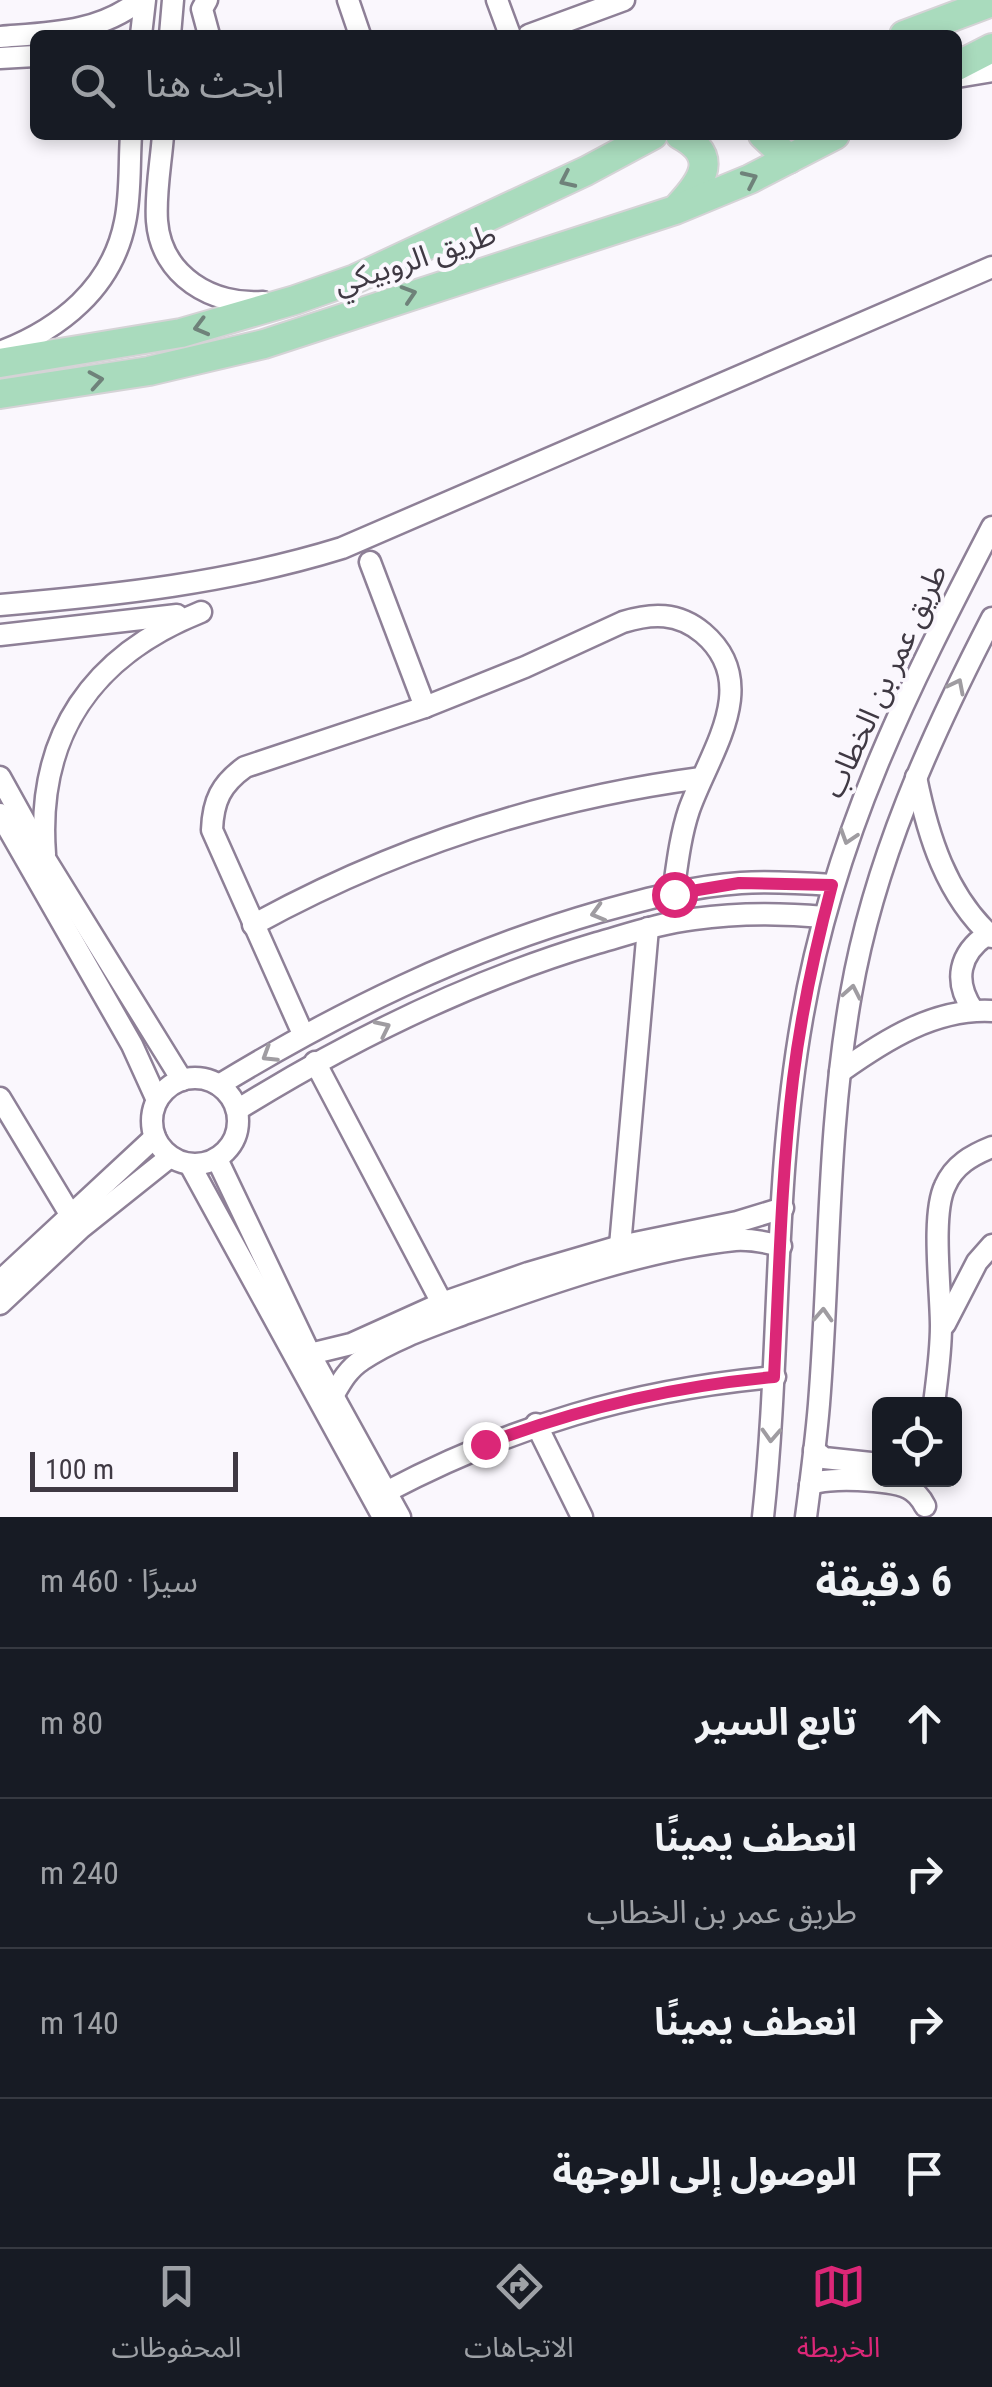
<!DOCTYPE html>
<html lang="ar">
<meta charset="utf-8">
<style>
:root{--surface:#171b24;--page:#242831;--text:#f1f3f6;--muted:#9ea1a6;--line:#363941;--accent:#db2777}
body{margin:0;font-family:"Roboto Condensed","Noto Sans Arabic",sans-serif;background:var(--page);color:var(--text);direction:rtl}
.controls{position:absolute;right:30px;bottom:30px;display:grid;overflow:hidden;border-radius:15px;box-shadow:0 5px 15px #0003}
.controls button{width:90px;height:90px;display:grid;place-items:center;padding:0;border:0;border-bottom:2px solid var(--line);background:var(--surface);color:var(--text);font:50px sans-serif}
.scale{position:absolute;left:30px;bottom:25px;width:208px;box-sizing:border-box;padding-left:10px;border:5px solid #3f3943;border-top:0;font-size:28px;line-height:35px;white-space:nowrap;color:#3f3943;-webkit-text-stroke:8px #faf7fd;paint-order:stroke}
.stop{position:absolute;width:30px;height:30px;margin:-22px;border:8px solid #db2777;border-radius:50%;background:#fff}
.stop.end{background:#db2777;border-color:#fff;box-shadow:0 2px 10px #0008}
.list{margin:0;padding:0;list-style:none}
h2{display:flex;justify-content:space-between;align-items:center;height:130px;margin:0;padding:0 40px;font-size:42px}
h2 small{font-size:32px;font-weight:400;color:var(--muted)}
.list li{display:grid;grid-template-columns:65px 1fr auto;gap:30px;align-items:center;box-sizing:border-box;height:150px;padding:0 40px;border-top:2px solid var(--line)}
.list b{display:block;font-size:38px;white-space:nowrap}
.list p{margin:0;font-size:32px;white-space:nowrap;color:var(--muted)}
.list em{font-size:32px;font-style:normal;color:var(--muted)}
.icon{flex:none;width:55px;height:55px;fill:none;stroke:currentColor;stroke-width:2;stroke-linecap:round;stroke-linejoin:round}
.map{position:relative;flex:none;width:992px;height:1517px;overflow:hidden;direction:ltr}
.search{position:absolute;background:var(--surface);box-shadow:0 5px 15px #0003;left:30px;right:30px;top:30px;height:110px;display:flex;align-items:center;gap:25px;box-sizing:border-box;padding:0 35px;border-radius:15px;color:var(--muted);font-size:38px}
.sheet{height:730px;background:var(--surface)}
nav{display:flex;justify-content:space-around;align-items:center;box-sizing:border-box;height:140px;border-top:2px solid var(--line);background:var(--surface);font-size:28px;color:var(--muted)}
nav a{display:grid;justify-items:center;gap:5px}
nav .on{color:var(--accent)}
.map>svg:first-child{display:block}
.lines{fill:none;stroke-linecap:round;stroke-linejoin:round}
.minor-casing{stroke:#8e8097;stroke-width:25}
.major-casing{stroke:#d5d3d6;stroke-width:32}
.minor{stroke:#fff;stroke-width:20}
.major{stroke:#a9dbbd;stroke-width:28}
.oneway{stroke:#6f827a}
.oneway2{stroke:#9f9ca1}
.route{stroke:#db2777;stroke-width:12}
.labels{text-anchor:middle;stroke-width:8;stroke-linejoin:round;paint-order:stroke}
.street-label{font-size:30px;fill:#3f3943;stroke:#faf7fd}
</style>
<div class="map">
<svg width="992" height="1517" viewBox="0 0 992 1517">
<rect width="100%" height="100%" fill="#faf7fd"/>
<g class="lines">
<defs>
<g id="minor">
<polyline points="207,0 202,9 209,35"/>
<polyline points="348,0 360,35"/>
<polyline points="497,0 510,35"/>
<polyline points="141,35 145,0"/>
<polyline points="170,35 173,0"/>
<polyline points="529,35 624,0"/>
<path d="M0,37C50,33 99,33 140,0"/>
<polyline points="0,58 35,56"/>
<polyline points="957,77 992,71"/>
<path d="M163,135C161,163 155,193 157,221C161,276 213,306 263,302"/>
<path d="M0,352C60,329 112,288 125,222C131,194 129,163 131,135"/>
<polyline points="370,562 425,707"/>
<path d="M0,605C117,595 229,583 342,548L992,267"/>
<polyline points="0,635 177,615"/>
<polyline points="0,777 46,860 182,1080"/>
<path d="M916,777C928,836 946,895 992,937"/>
<polyline points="0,814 132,1045 157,1100"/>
<path d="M45,854C36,735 93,655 201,612"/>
<path d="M253,925C393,848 542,799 701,778"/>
<path d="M973,1010C953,981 959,953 988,934"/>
<path d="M303,1034L212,830C213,801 221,784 245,767L425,707L525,667L623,622C652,613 678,612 703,633C763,684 709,753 689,810C680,837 677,866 673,894"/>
<polyline points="315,1062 442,1303"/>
<path d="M840,1072C885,1040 935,1008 992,1011"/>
<circle cx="195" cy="1121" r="43"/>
<path d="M219,1085C339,1012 463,951 599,912C646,899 693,886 741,883C772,881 802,883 832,885"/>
<polyline points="0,1098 70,1214"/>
<path d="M237,1110C350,1040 469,981 597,943C629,934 661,923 694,919C737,913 780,913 824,917"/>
<polyline points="217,1159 310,1354 400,1517"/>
<polyline points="190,1165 383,1517"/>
<polyline points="620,1246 648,928"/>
<polyline points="0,1281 155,1137"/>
<polyline points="0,1304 81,1228 170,1157"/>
<polyline points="945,1324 977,1262 992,1245"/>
<polyline points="310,1354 351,1344 442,1303 528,1273 620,1246 737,1222 783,1208"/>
<path d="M333,1396C341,1382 348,1369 362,1360C393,1339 432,1326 467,1313C551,1283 647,1249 735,1240C751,1239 766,1242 781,1246"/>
<path d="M934,1404C937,1379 941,1352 941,1326C941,1291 931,1215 945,1186C954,1165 972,1155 992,1147"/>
<polyline points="536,1424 582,1517"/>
<polyline points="814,1450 824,1458 880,1464"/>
<path d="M810,1485C826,1476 890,1480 908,1488C916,1492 921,1498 925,1506"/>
<path d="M386,1492C512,1426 632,1390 775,1377"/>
<path d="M763,1517C781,1352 773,1183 802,1019C834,834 907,691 992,527"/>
<path d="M806,1517C811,1479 816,1441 819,1404C830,1267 827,1130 851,994C874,861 930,738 992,618"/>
</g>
<g id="major">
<polyline points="904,35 992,2"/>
<polyline points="957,66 992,48"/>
<polyline points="763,135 789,159"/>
<path d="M680,205C703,180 719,156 680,135"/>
<polyline points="0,363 181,333 295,300 355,279 586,171 653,135"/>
<polyline points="0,394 149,371 264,344 675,210 750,179 835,135"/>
</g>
</defs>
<!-- minor casing -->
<use href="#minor" class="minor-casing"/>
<!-- major casing -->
<use href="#major" class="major-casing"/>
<!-- minor -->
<use href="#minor" class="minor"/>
<!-- major -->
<use href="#major" class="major"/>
</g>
<!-- one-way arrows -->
<defs><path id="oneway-chevron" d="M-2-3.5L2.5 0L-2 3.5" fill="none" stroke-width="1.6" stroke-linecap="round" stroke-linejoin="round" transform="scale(2.5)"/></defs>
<g class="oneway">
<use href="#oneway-chevron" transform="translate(750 179) rotate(-25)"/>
<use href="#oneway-chevron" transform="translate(567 180) rotate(155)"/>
<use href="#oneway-chevron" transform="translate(409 294) rotate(-18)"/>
<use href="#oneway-chevron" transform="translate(201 327) rotate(165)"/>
<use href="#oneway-chevron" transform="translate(96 380) rotate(-10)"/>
</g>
<g class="oneway2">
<use href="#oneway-chevron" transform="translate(957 686) rotate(-63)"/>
<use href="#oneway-chevron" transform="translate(848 837) rotate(108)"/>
<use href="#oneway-chevron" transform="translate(598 913) rotate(164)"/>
<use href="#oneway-chevron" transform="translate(852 992) rotate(-79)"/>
<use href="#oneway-chevron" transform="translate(383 1028) rotate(-26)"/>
<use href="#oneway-chevron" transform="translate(269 1055) rotate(148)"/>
<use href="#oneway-chevron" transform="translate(823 1315) rotate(-87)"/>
<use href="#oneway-chevron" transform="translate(771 1435) rotate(93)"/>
</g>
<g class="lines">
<!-- route -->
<path class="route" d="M485,1444C580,1408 673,1386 774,1377C779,1278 781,1178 793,1079C801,1014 815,949 832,885L739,883L674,894"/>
</g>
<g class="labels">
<!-- street labels -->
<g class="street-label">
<text transform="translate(415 259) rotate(-18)" y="10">طريق الروبيكي</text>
<text transform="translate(885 681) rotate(-65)" y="10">طريق عمر بن الخطاب</text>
</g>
</g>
</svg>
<div class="controls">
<button><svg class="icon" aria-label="locate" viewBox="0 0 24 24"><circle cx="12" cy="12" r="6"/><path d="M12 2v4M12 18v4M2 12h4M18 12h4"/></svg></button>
</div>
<div class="scale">100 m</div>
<div class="stop" style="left:674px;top:894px"></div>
<div class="stop end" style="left:485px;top:1444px"></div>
<div class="search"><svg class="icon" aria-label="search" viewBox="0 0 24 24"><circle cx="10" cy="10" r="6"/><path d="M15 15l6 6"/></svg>ابحث هنا</div>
</div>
<section class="sheet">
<h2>6 دقيقة<small>سيرًا · 460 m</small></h2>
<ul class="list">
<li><svg class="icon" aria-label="ahead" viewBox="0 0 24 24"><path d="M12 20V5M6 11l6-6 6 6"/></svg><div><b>تابع السير</b></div><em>80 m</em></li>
<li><svg class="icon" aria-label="right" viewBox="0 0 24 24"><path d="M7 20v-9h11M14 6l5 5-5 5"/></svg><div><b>انعطف يمينًا</b><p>طريق عمر بن الخطاب</p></div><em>240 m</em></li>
<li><svg class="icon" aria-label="right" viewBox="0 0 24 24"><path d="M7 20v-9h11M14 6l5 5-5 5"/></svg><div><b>انعطف يمينًا</b></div><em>140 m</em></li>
<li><svg class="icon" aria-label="arrive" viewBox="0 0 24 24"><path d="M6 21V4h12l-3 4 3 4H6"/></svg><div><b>الوصول إلى الوجهة</b></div></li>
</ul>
</section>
<nav>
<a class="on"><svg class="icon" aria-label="map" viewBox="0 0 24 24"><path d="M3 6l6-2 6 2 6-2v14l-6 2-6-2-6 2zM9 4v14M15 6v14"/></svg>الخريطة</a>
<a><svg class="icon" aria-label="directions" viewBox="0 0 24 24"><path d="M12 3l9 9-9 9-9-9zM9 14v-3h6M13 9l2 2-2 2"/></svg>الاتجاهات</a>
<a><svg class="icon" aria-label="saved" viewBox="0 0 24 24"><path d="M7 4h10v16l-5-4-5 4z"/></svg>المحفوظات</a>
</nav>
